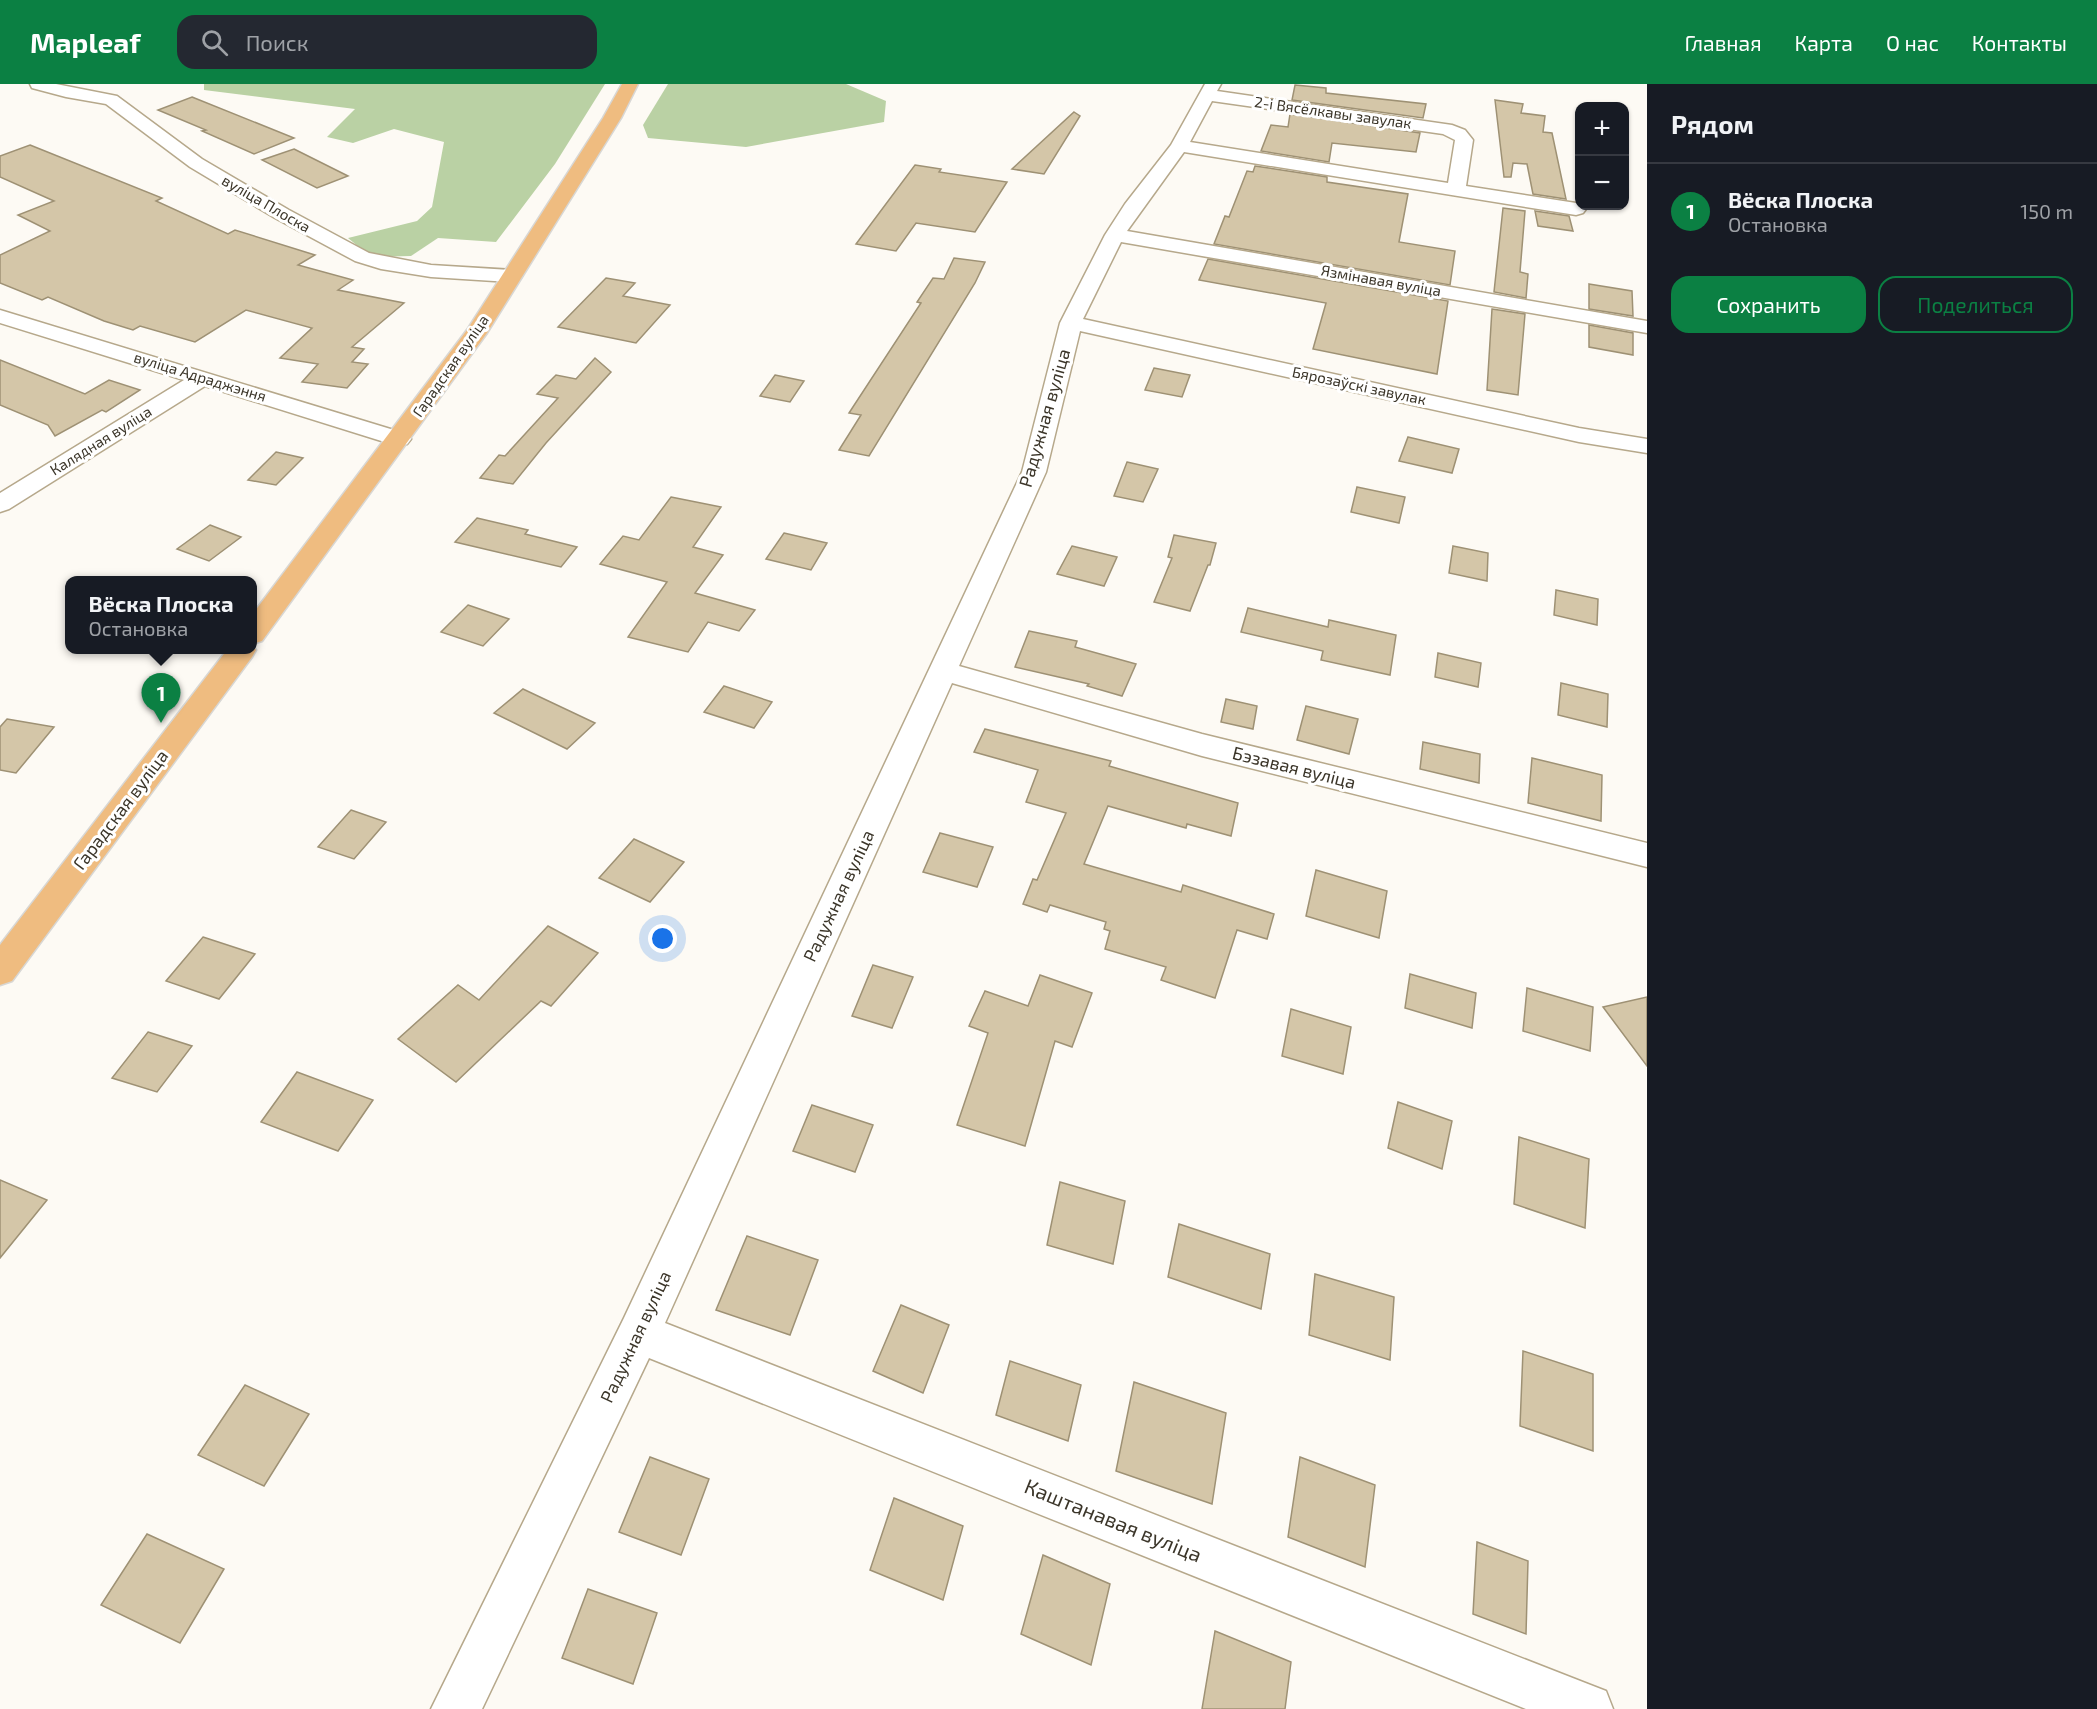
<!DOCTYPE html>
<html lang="ru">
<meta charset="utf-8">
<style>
:root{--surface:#171b24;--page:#242831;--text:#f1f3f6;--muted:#9ea1a6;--line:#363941;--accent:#0b8043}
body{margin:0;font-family:"Exo 2",sans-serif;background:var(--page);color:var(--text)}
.controls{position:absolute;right:18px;top:18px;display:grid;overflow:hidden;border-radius:12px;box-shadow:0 2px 4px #0004}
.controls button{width:54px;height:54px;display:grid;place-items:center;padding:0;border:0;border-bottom:2px solid var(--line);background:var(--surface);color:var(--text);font:30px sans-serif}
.you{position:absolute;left:663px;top:855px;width:21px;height:21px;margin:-15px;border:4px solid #fff;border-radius:50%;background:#1a73e8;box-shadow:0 0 0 9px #1a73e833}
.badge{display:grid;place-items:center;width:39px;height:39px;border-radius:50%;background:var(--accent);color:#fff;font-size:20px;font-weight:700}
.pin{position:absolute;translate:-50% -50px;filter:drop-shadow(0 2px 3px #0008)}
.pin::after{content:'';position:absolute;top:32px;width:21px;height:18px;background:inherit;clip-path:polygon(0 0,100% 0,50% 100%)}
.popup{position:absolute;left:65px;top:492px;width:192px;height:78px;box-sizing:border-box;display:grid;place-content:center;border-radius:12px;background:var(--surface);filter:drop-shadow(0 2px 4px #0005);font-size:20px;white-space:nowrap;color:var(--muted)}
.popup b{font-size:22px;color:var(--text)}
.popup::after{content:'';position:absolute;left:50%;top:100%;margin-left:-12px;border:12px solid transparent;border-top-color:var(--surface)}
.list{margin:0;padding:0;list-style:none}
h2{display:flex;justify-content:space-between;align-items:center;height:78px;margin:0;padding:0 24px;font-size:26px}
h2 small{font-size:20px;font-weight:400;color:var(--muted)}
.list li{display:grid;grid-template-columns:39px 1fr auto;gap:18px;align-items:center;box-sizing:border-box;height:96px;padding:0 24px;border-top:2px solid var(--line)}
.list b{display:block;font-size:22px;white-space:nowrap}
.list p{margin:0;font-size:20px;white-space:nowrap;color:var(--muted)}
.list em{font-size:20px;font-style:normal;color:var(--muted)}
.actions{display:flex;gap:12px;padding:18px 24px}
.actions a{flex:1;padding:14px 0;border:2px solid var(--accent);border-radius:18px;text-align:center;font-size:21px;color:var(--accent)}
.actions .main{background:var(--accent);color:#fff}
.icon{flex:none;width:33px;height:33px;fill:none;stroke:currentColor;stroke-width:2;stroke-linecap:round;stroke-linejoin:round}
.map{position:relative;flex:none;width:1647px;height:1625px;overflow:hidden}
header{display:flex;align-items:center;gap:36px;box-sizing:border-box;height:84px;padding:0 30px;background:var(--accent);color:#fff}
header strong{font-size:28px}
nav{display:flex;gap:33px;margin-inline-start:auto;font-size:21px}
.search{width:420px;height:54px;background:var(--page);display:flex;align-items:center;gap:15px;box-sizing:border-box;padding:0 21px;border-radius:18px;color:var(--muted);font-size:22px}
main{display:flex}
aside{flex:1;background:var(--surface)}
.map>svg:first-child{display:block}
.forest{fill:#bad1a4}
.building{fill:#d4c6a8;stroke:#9e9174;stroke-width:1.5}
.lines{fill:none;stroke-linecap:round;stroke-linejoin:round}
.minor-casing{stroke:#b6a88b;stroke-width:3}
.major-casing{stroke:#d8d7d4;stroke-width:3}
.minor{fill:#fff;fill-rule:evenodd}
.major{fill:#efbc80;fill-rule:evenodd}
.labels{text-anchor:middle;stroke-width:6;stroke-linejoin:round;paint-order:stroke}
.far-street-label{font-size:15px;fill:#3b3529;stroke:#fff}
.street-label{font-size:18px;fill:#3b3529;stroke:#fff}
.near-street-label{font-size:21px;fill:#3b3529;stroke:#fff}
</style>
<header>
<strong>Mapleaf</strong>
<div class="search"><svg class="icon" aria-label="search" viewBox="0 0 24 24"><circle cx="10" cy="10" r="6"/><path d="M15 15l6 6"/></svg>Поиск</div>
<nav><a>Главная</a><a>Карта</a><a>О нас</a><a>Контакты</a></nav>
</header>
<main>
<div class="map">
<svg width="1647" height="1625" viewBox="0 0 1647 1625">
<rect width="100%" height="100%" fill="#fdfaf4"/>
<!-- forest -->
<g class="forest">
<polygon points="204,0 605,0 555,80 496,158 438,154 411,172 371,173 348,154 417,137 432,123 444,58 394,45 353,59 327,53 355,25 204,6"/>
<polygon points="668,0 846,0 886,17 884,38 746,63 648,54 643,41"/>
</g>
<!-- building -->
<g class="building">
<polygon points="1295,1 1326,4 1326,9 1426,20 1423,34 1292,16"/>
<polygon points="192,13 294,54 254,70 202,47 206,46 158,26"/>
<polygon points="1495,16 1523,20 1521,29 1545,32 1543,48 1552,49 1566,115 1533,110 1527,80 1513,79 1511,93 1504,93"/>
<polygon points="1074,28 1080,32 1044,90 1012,85"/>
<polygon points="1290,30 1420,49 1416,68 1332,59 1329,78 1261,67 1271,41 1288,43"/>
<polygon points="30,61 162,114 156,117 228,150 235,146 315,171 298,181 353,196 338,206 404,219 352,263 364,265 352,278 368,280 347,304 302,298 318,280 280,274 312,244 246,226 195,258 140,242 133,246 104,237 48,213 42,216 0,199 0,171 50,147 18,131 54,117 0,93 0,72"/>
<polygon points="294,65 348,92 317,104 262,76"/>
<polygon points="915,81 941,85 939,88 1007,98 975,148 916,139 896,167 856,160"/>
<polygon points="1255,82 1327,93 1327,98 1408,110 1399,158 1455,167 1450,201 1214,160 1225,132 1229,133 1247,87 1253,88"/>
<polygon points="1503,124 1525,127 1520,188 1528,190 1526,214 1494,208"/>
<polygon points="1535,127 1569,132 1573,147 1538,142"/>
<polygon points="954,174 985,178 975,199 869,372 839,366 861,331 849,329 921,219 917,218 933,194 944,195"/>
<polygon points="1208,175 1448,217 1437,290 1313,265 1326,219 1199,196"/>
<polygon points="606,194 635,199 623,212 670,221 636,259 558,243"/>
<polygon points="1589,200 1632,207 1633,232 1589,225"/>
<polygon points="1492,225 1525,230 1518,311 1487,306"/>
<polygon points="1589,241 1633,249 1633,271 1589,263"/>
<polygon points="595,274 611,288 546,359 513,400 480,394 499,371 505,372 558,314 537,310 556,291 576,295"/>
<polygon points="0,276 85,310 109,296 140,306 106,328 102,326 55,352 48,341 0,321"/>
<polygon points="1154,284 1190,291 1182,313 1145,306"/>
<polygon points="775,291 804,297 790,318 760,312"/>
<polygon points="1408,353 1459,365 1452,389 1399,377"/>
<polygon points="276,368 303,374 276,401 248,396"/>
<polygon points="1127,378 1158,385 1143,418 1114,412"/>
<polygon points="1357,403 1405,413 1399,439 1351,428"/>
<polygon points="671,413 721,423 693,463 723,471 695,509 755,526 739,547 708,538 688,568 628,553 667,498 600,480 623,452 639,456"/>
<polygon points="477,434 528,446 525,450 577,463 561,483 455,458"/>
<polygon points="210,441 241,453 209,477 177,465"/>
<polygon points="784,449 827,459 811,486 766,475"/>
<polygon points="1174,451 1216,459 1210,481 1208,481 1190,527 1154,518 1172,474 1168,473"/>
<polygon points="1072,462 1117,473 1104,502 1057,490"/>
<polygon points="1453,462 1488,469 1487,497 1449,489"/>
<polygon points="1556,506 1598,515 1597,541 1554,531"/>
<polygon points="468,521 509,535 483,562 441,548"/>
<polygon points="1248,524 1328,543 1329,536 1396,551 1390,591 1321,576 1323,567 1241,548"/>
<polygon points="1029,547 1077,557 1075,563 1136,580 1122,612 1087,602 1089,600 1015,583"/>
<polygon points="1438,569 1481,579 1478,603 1435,593"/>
<polygon points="1561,599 1608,610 1607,643 1558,631"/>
<polygon points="724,602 772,618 754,644 704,628"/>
<polygon points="523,605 595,639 567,665 494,629"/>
<polygon points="1226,615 1257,622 1253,645 1221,638"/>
<polygon points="1306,622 1358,635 1349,670 1297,656"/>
<polygon points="7,635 54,643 16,689 0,686 0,643"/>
<polygon points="985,645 1111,677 1109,682 1238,719 1231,752 1187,740 1186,744 1108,722 1084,780 1181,808 1183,801 1274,830 1267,855 1237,846 1215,914 1161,896 1166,883 1105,865 1110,847 1104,845 1106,838 1050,821 1047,828 1023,820 1033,795 1037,796 1066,729 1026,718 1038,686 974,668"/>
<polygon points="1423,658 1480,670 1479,699 1420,685"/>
<polygon points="1532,674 1602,691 1601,737 1528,719"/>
<polygon points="351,726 386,738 354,775 318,763"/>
<polygon points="940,749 993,763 977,803 923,788"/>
<polygon points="634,755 684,778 650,818 599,794"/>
<polygon points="1316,786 1387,807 1379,854 1306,832"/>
<polygon points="548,842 598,869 551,922 541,917 456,998 398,955 458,901 479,916"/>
<polygon points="203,853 255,870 219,915 166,897"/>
<polygon points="873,881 913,893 892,944 852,932"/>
<polygon points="1410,890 1476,909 1472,944 1405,924"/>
<polygon points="1040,891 1092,909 1072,963 1055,957 1025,1062 957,1041 988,949 969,942 985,907 1028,922"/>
<polygon points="1527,904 1593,923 1590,967 1523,947"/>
<polygon points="1647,913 1647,982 1603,923"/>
<polygon points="1291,925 1351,943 1343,990 1282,972"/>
<polygon points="148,948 192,962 157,1008 112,994"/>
<polygon points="297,988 373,1016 338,1067 261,1038"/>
<polygon points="1398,1018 1452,1037 1442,1085 1388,1064"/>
<polygon points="812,1021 873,1041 855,1088 793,1067"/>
<polygon points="1519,1053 1589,1075 1585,1144 1514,1120"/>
<polygon points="0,1096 47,1116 0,1174"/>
<polygon points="1060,1098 1125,1117 1113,1180 1047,1161"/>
<polygon points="1179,1140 1270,1170 1261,1225 1168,1193"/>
<polygon points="747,1152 818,1176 790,1251 716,1226"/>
<polygon points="1315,1190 1394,1213 1390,1276 1309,1251"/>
<polygon points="901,1221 949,1241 923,1309 873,1287"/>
<polygon points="1523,1267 1593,1290 1593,1367 1520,1342"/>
<polygon points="1010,1277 1081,1301 1068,1357 996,1331"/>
<polygon points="1134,1298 1226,1329 1212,1420 1116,1387"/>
<polygon points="245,1301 309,1330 264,1402 198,1371"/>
<polygon points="650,1373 709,1395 681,1471 619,1448"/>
<polygon points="1300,1373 1375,1401 1365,1483 1288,1453"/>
<polygon points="894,1414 963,1442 943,1516 870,1486"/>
<polygon points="147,1450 224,1485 180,1559 101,1521"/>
<polygon points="1477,1458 1528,1477 1526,1550 1473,1530"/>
<polygon points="1043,1471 1110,1500 1091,1581 1021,1550"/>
<polygon points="588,1505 657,1529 633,1600 562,1574"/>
<polygon points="1215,1547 1291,1578 1285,1625 1202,1625"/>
</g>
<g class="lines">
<defs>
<g id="minor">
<polygon points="30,0 56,0 117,12 202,75 289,126 369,169 431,181 512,186 519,188 522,192 519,196 512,198 431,193 381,185 355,177 275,134 190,83 106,20 66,13 32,4"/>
<path d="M1205,0H1221L1217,7L1452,41L1465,46L1473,56L1466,102L1576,119L1586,125L1583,129L1576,131L1184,68L1127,147L1647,237V249L1121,158L1083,235L1579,344L1647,355V369L1579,358L1080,247L1046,388L959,582L1202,650L1647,759V783L1202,672L952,599L665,1239L1588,1600L1606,1607L1613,1625H1526L649,1274L482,1625H431L624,1234L1022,388L1060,239L1105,151L1125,120L1171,61ZM1212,17L1443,50L1455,56L1448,99L1190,58Z"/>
<polygon points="0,226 407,350 411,355 407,360 399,362 391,360 205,302 9,425 0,428 0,409 184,296 0,239"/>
</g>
<g id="major">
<polygon points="622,0 638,0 621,34 487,249 262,557 252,560 252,531 467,246 603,34"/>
<polygon points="252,560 256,566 252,573 12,897 0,901 0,861 227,566 252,566"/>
</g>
</defs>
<!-- minor casing -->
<use href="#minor" class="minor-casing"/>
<!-- major casing -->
<use href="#major" class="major-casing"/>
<!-- minor -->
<use href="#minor" class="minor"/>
<!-- major -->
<use href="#major" class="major"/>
</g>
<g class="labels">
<!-- far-street labels -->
<g class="far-street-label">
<text transform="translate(1333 29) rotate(8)" y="5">2-і Вясёлкавы завулак</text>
<text transform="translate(266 120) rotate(30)" y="5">вуліца Плоска</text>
<text transform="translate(1381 197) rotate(10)" y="5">Язмінавая вуліца</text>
<text transform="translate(451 282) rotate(-55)" y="5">Гарадская вуліца</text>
<text transform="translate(200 293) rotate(17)" y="5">вуліца Адраджэння</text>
<text transform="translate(1359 302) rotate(12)" y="5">Бярозаўскі завулак</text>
<text transform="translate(101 357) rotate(-32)" y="5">Калядная вуліца</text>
</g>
<!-- street labels -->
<g class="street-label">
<text transform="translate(1045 334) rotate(-74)" y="6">Радужная вуліца</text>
<text transform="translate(1294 684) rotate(14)" y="6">Бэзавая вуліца</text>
<text transform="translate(121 726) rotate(-53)" y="6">Гарадская вуліца</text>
<text transform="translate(839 812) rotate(-65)" y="6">Радужная вуліца</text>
<text transform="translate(636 1253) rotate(-65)" y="6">Радужная вуліца</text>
</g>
<!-- near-street labels -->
<g class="near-street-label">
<text transform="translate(1113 1437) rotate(22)" y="7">Каштанавая вуліца</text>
</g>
</g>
</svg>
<div class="controls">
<button>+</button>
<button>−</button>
</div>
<div class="you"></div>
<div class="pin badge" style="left:161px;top:639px">1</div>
<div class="popup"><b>Вёска Плоска</b>Остановка</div>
</div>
<aside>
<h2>Рядом<small></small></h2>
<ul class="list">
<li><span class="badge">1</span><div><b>Вёска Плоска</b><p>Остановка</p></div><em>150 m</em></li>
</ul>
<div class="actions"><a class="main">Сохранить</a><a>Поделиться</a></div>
</aside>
</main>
